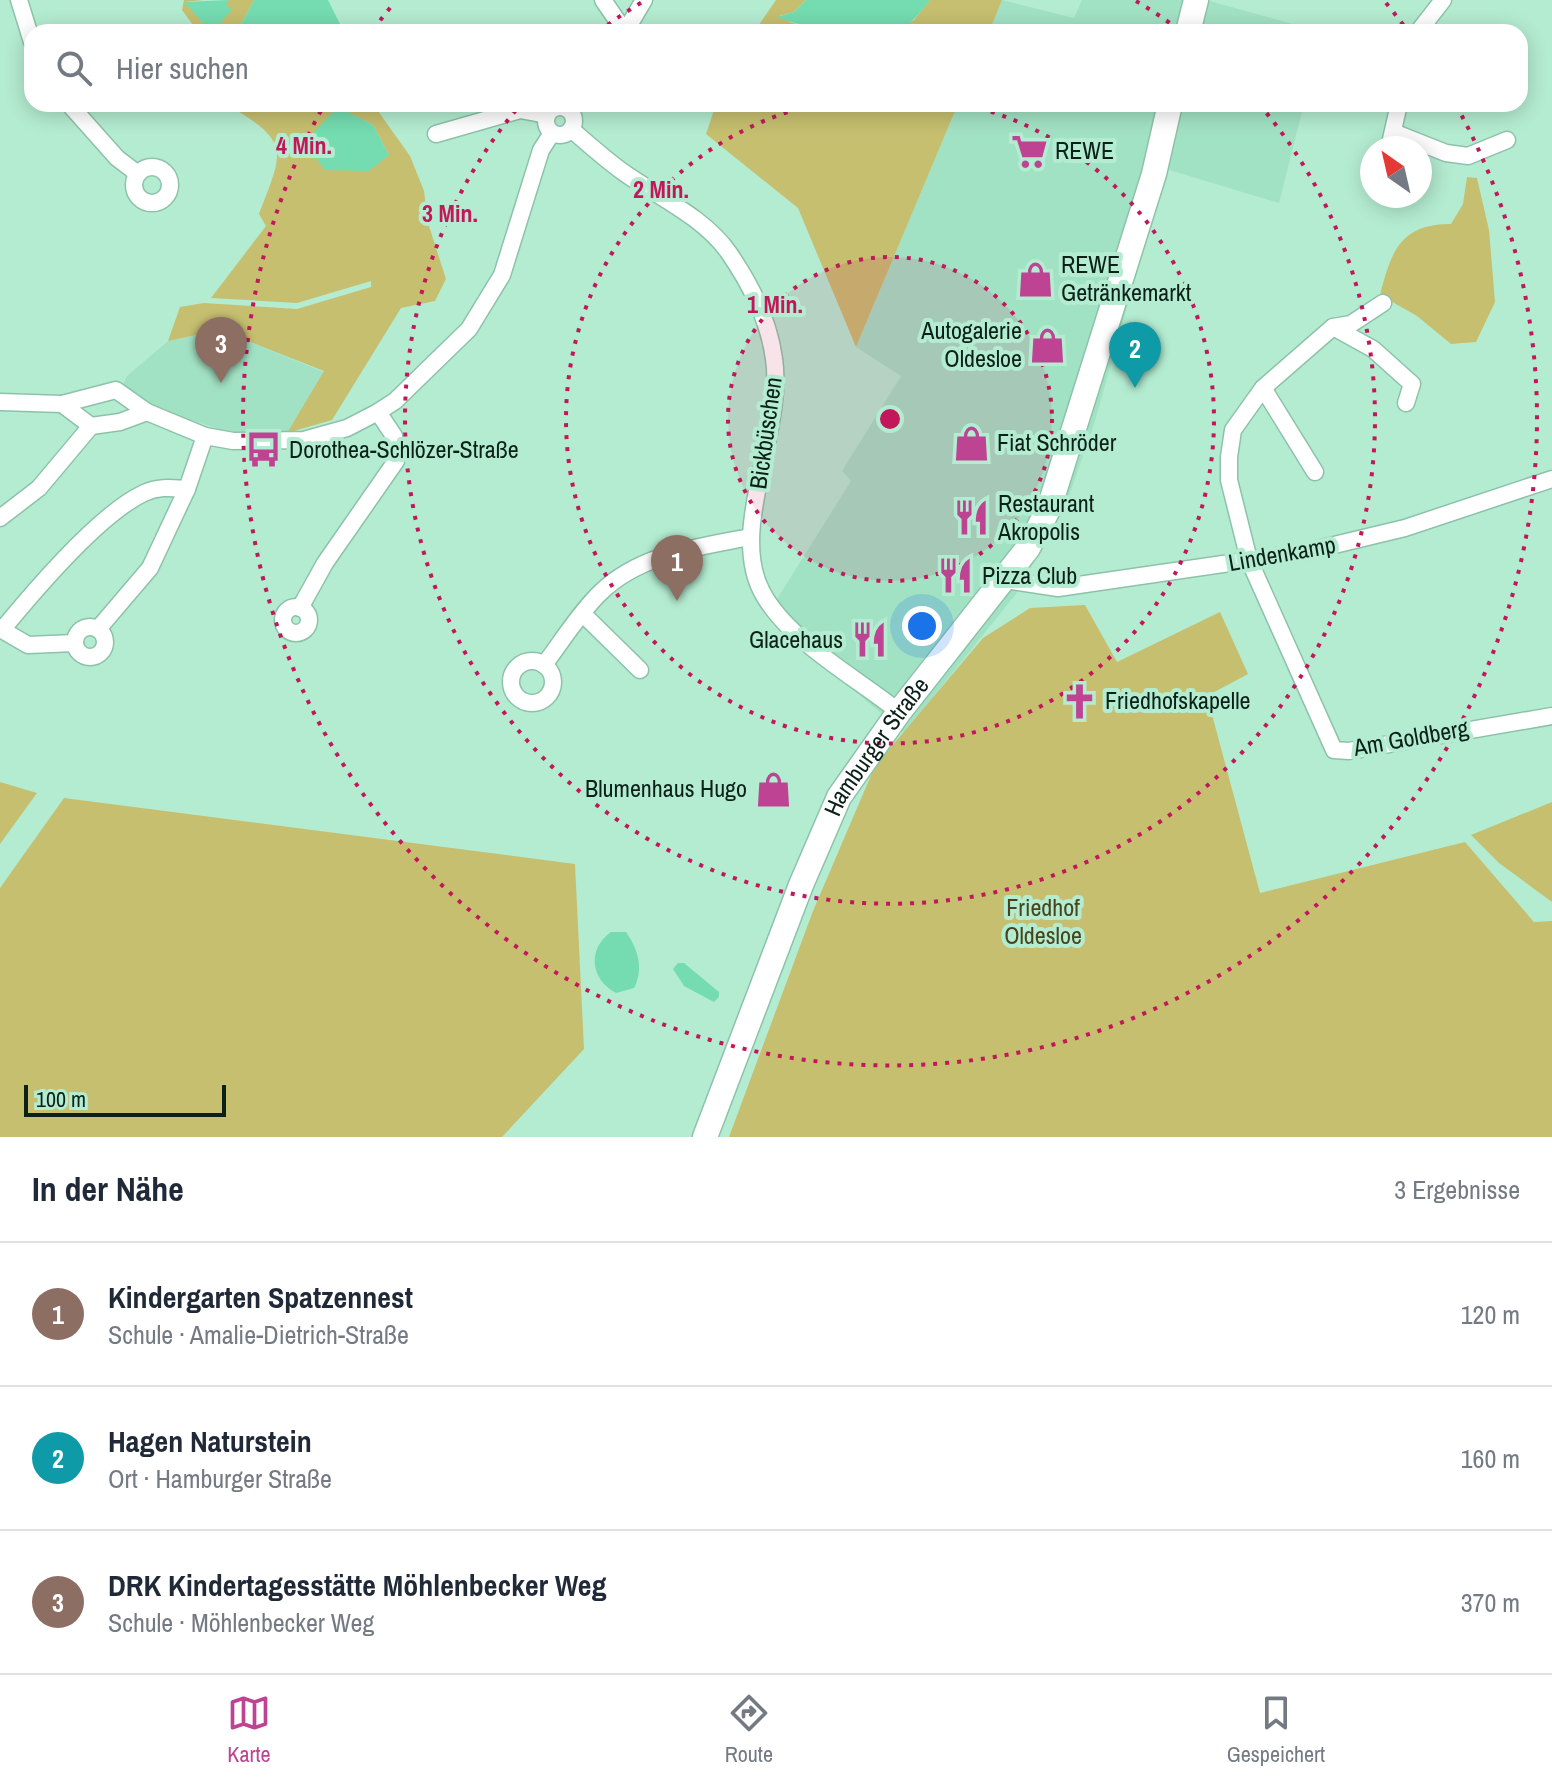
<!DOCTYPE html>
<html lang="de">
<meta charset="utf-8">
<style>
:root{--surface:#fff;--page:#f6f6f7;--text:#1f2937;--muted:#747a83;--line:#e0e1e3;--accent:#be4393}
body{margin:0;font-family:"Archivo Narrow",sans-serif;background:var(--page);color:var(--text)}
.compass{position:absolute;left:1360px;top:136px;width:72px;height:72px;border-radius:50%;background:var(--surface);box-shadow:0 4px 20px #0003;rotate:326deg}
.scale{position:absolute;left:24px;bottom:20px;width:202px;box-sizing:border-box;padding-left:8px;border:4px solid #0b2118;border-top:0;font-size:22px;line-height:28px;white-space:nowrap;color:#0b2118;-webkit-text-stroke:6px #b4ecd1;paint-order:stroke}
.you{position:absolute;left:922px;top:626px;width:28px;height:28px;margin:-20px;border:6px solid #fff;border-radius:50%;background:#1a73e8;box-shadow:0 0 0 12px #1a73e833}
.badge{display:grid;place-items:center;width:52px;height:52px;border-radius:50%;background:var(--accent);color:#fff;font-size:26px;font-weight:700}
.pin{position:absolute;translate:-50% -66px;filter:drop-shadow(0 2px 4px #0008)}
.pin::after{content:'';position:absolute;top:42px;width:28px;height:24px;background:inherit;clip-path:polygon(0 0,100% 0,50% 100%)}
.list{margin:0;padding:0;list-style:none}
h2{display:flex;justify-content:space-between;align-items:center;height:104px;margin:0;padding:0 32px;font-size:34px}
h2 small{font-size:26px;font-weight:400;color:var(--muted)}
.list li{display:grid;grid-template-columns:52px 1fr auto;gap:24px;align-items:center;box-sizing:border-box;height:144px;padding:0 32px;border-top:2px solid var(--line)}
.list b{display:block;font-size:30px;white-space:nowrap}
.list p{margin:0;font-size:26px;white-space:nowrap;color:var(--muted)}
.list em{font-size:26px;font-style:normal;color:var(--muted)}
.icon{flex:none;width:44px;height:44px;fill:none;stroke:currentColor;stroke-width:2;stroke-linecap:round;stroke-linejoin:round}
.map{position:relative;flex:none;width:1552px;height:1137px;overflow:hidden}
.search{position:absolute;background:var(--surface);box-shadow:0 4px 20px #0003;left:24px;right:24px;top:24px;height:88px;display:flex;align-items:center;gap:20px;box-sizing:border-box;padding:0 28px;border-radius:24px;color:var(--muted);font-size:30px}
.sheet{height:536px;background:var(--surface)}
nav{display:flex;justify-content:space-around;align-items:center;box-sizing:border-box;height:112px;border-top:2px solid var(--line);background:var(--surface);font-size:22px;color:var(--muted)}
nav a{display:grid;justify-items:center;gap:4px}
nav .on{color:var(--accent)}
.map>svg:first-child{display:block}
.built{fill:#a2e2c4}
.green{fill:#c6bf70}
.water{fill:#74dcb0}
.lines{fill:none;stroke-linecap:round;stroke-linejoin:round}
.minor-casing{stroke:#8cc2a9;stroke-width:19}
.primary-casing{stroke:#8cc2a9;stroke-width:27}
.minor{stroke:#fff;stroke-width:16}
.primary{stroke:#fff;stroke-width:24}
.ring{fill:none;stroke:#c2185b;stroke-width:4;stroke-dasharray:4 8}
.labels{text-anchor:middle;stroke-width:8;stroke-linejoin:round;paint-order:stroke}
.poi-label{font-size:24px;fill:#0b2118;stroke:#b4ecd1;text-anchor:start}
.street-label{font-size:24px;fill:#0b2118;stroke:#b4ecd1}
.park-label{font-size:24px;fill:#47431b;stroke:#b4ecd1}
.centre{fill:#c2185b;stroke:#b4ecd1;stroke-width:4}
.ring-label{font-size:24px;text-anchor:middle;font-weight:bold;fill:#c2185b;stroke:#b4ecd1;stroke-width:8;stroke-linejoin:round;paint-order:stroke}
</style>
<div class="map">
<svg width="1552" height="1137" viewBox="0 0 1552 1137">
<rect width="100%" height="100%" fill="#b4ecd1"/>
<!-- built -->
<g class="built">
<polygon points="1002,0 1074,18 1082,0 1206,0 1321,32 989,32"/>
<polygon points="958,104 1304,104 1279,203 1166,169 1095,421 1066,505 1016,594 904,733 767,615 851,481 842,471 901,376 856,347"/>
<polygon points="220,330 324,372 287,433 233,434 158,409 121,389 127,376 168,341"/>
</g>
<!-- green -->
<g class="green">
<polygon points="184,0 203,0 185,2 203,23 229,0 254,0 237,32 198,32 182,10"/>
<polygon points="776,0 806,0 794,12 779,16 792,23 841,32 754,32"/>
<polygon points="930,0 1002,0 989,32 893,32 914,20"/>
<path d="M226,104H332L368,171L389,155L373,125L343,110L341,104H373L410,156L424,191L428,223L446,279L435,301L401,308L332,420L287,433L324,371L220,330L168,341L180,307L204,303L297,309L371,287V281L297,303L211,298L266,226L259,214C284,149 291,142 226,104Z"/>
<polygon points="716,104 958,104 856,347 798,208 706,134"/>
<path d="M1467,177L1477,178L1489,230L1495,302L1476,342L1451,344L1417,316L1380,295C1391,252 1400,224 1451,224L1463,204Z"/>
<polygon points="1085,605 1117,662 1220,612 1248,674 1207,696 1260,893 1465,842 1534,922 1552,921 1552,1137 729,1137 813,911 875,766 983,638 1030,608"/>
<polygon points="0,782 37,793 0,844"/>
<polygon points="64,798 575,864 584,1049 502,1137 0,1137 0,888"/>
<polygon points="1552,802 1552,902 1499,863 1471,835"/>
</g>
<!-- water -->
<g class="water">
<polygon points="229,0 226,5 232,10 220,23 203,23 184,2"/>
<polygon points="254,0 328,0 344,32 237,32"/>
<path d="M806,0H930C920,13 908,29 891,32C862,38 804,28 777,17L794,12Z"/>
<polygon points="338,107 373,125 389,155 369,171 325,170 309,150 313,133"/>
<path d="M611,932H626C638,949 644,969 634,988L616,993C590,979 587,949 611,932Z"/>
<polygon points="678,963 684,963 719,992 719,997 714,1002 684,986 673,969"/>
</g>
<g class="lines">
<defs>
<g id="minor">
<polyline points="19,0 32,42"/>
<polyline points="603,0 625,32"/>
<polyline points="625,32 644,0"/>
<polyline points="1418,32 1443,0"/>
<polyline points="69,104 117,158 138,174"/>
<circle cx="560" cy="121" r="14"/>
<path d="M571,129C588,144 605,159 623,172C658,197 704,217 729,253C751,285 769,320 774,359C785,431 728,528 762,592C787,640 857,678 899,712"/>
<polyline points="1393,132 1446,153 1468,156 1507,140"/>
<polyline points="436,134 520,110 547,115"/>
<polyline points="1389,148 1399,104"/>
<circle cx="152" cy="185" r="18"/>
<polyline points="1383,303 1351,324 1333,327 1263,388 1233,430 1229,457 1229,480 1249,560 1334,750 1349,751 1552,716"/>
<polyline points="1333,327 1373,349 1412,384 1406,403"/>
<polyline points="1263,388 1315,472"/>
<polyline points="0,402 62,404 116,390 147,412 205,436 233,441 304,440 347,428 378,412 395,401 469,329 502,275 541,150 552,133"/>
<polyline points="62,404 91,426 120,422 147,412"/>
<polyline points="0,518 39,488 91,426"/>
<polyline points="1005,580 1058,588 1305,552 1405,528 1552,479"/>
<circle cx="296" cy="620" r="13"/>
<polyline points="300,608 325,563 396,461 394,436 378,412"/>
<polyline points="584,615 640,670"/>
<circle cx="90" cy="642" r="15"/>
<polyline points="98,629 150,568 187,489 205,436"/>
<path d="M75,643L28,645L2,630C34,591 99,514 144,493C159,486 172,488 187,489"/>
<circle cx="532" cy="682" r="21"/>
<path d="M544,665C562,641 580,612 601,592C640,554 699,547 750,537"/>
</g>
<g id="primary">
<polyline points="1188,32 1196,0"/>
<path id="s1" d="M705,1137L801,885L839,797L899,712L1028,548L1049,508L1154,174L1170,104"/>
</g>
</defs>
<!-- minor casing -->
<use href="#minor" class="minor-casing"/>
<!-- primary casing -->
<use href="#primary" class="primary-casing"/>
<!-- minor -->
<use href="#minor" class="minor"/>
<!-- primary -->
<use href="#primary" class="primary"/>
</g>
<!-- distance rings -->
<circle cx="890" cy="419" r="162" fill="#c2185b" fill-opacity=".12"/>
<g class="ring">
<circle cx="890" cy="419" r="162"/>
<path d="M968 105A324 324 0 1 1 812 105"/>
<path d="M598 32A485 485 0 0 1 644 1M1136 1A485 485 0 0 1 1182 32M1259 104A485 485 0 1 1 521 104"/>
<path d="M373 30A647 647 0 0 1 394 3M1386 3A647 647 0 0 1 1407 30M1456 105A647 647 0 1 1 324 105"/>
</g>
<!-- icons -->
<defs>
<symbol id="supermarket-bare" viewBox="-9 -9 18 18"><path d="M-6-5.5h2.5l.6 2H6L4.5 2H-2.5L-4.4-4H-6ZM-1.5 3.2a1.3 1.3 0 1 0 .1 0ZM3 3.2a1.3 1.3 0 1 0 .1 0Z" fill="#be4393" stroke="#b4ecd1" stroke-width="2.5" paint-order="stroke"/></symbol>
<symbol id="shop-bare" viewBox="-9 -9 18 18"><path d="M-5-2.5h2.3a2.7 3.5 0 0 1 5.4 0H5L5.5 6h-11ZM-1.5-2.5h3a1.5 2.3 0 0 0-3 0Z" fill="#be4393" stroke="#b4ecd1" stroke-width="2.5" paint-order="stroke"/></symbol>
<symbol id="bus-bare" viewBox="-9 -9 18 18"><path d="M-5-6H5V4H4V6H2V4H-2V6H-4V4H-5ZM-3.5-4V0h7V-4ZM-3.5 1.2v1.5H-2V1.2ZM2 1.2v1.5H3.5V1.2Z" fill="#be4393" stroke="#b4ecd1" stroke-width="2.5" paint-order="stroke"/></symbol>
<symbol id="restaurant-bare" viewBox="-9 -9 18 18"><path d="M-5-6h1v4h1v-4h1v4h1v-4h1v5L-1.5 .5V6h-2V.5L-5-1ZM5-6V6H3V1.5H1.5Q1.5-4 5-6Z" fill="#be4393" stroke="#b4ecd1" stroke-width="2.5" paint-order="stroke"/></symbol>
<symbol id="church-bare" viewBox="-9 -9 18 18"><path d="M-1.2-6h2.4v3.5h3.3v2.4h-3.3V6h-2.4V-.1h-3.3v-2.4h3.3Z" fill="#be4393" stroke="#b4ecd1" stroke-width="2.5" paint-order="stroke"/></symbol>
</defs>
<g fill-rule="evenodd">
<use href="#supermarket-bare" x="1004" y="126" width="51" height="51"/>
<use href="#shop-bare" x="1010" y="254" width="51" height="51"/>
<use href="#shop-bare" x="1022" y="320" width="51" height="51"/>
<use href="#shop-bare" x="946" y="418" width="51" height="51"/>
<use href="#bus-bare" x="238" y="424" width="51" height="51"/>
<use href="#restaurant-bare" x="946" y="492" width="51" height="51"/>
<use href="#restaurant-bare" x="930" y="550" width="51" height="51"/>
<use href="#restaurant-bare" x="844" y="614" width="51" height="51"/>
<use href="#church-bare" x="1054" y="676" width="51" height="51"/>
<use href="#shop-bare" x="748" y="764" width="51" height="51"/>
</g>
<g class="labels">
<!-- poi labels -->
<g class="poi-label">
<text x="1055" y="159">REWE</text>
<text x="1061" y="273">REWE<tspan x="1061" dy="28">Getränkemarkt</tspan></text>
<text x="1022" y="339" text-anchor="end">Autogalerie<tspan x="1022" dy="28">Oldesloe</tspan></text>
<text x="997" y="451">Fiat Schröder</text>
<text x="289" y="458">Dorothea-Schlözer-Straße</text>
<text x="998" y="512">Restaurant<tspan x="998" dy="28">Akropolis</tspan></text>
<text x="982" y="584">Pizza Club</text>
<text x="843" y="648" text-anchor="end">Glacehaus</text>
<text x="1105" y="709">Friedhofskapelle</text>
<text x="747" y="797" text-anchor="end">Blumenhaus Hugo</text>
</g>
<!-- street labels -->
<g class="street-label">
<text transform="translate(766 433) rotate(-82)" y="8">Bickbüschen</text>
<text transform="translate(1282 554) rotate(-10)" y="8">Lindenkamp</text>
<text transform="translate(1411 738) rotate(-10)" y="8">Am Goldberg</text>
<text dy="8" stroke="none"><textPath href="#s1" startOffset="428">Hamburger Straße</textPath></text>
</g>
<!-- park labels -->
<g class="park-label">
<text x="1043" y="916">Friedhof<tspan x="1043" dy="28">Oldesloe</tspan></text>
</g>
</g>
<circle cx="890" cy="419" r="12" class="centre"/>
<g class="ring-label">
<text x="304" y="154">4 Min.</text>
<text x="661" y="198">2 Min.</text>
<text x="450" y="222">3 Min.</text>
<text x="775" y="313">1 Min.</text>
</g>
</svg>
<svg class="compass" viewBox="-18 -18 36 36"><path d="M0-13l5 13h-10z" fill="#e53935"/><path d="M0 13l5-13h-10z" fill="#747a83"/></svg>
<div class="scale">100 m</div>
<div class="you"></div>
<div class="pin badge" style="left:677px;top:601px;background:#8d6e63">1</div>
<div class="pin badge" style="left:1135px;top:388px;background:#0f9aa8">2</div>
<div class="pin badge" style="left:221px;top:383px;background:#8d6e63">3</div>
<div class="search"><svg class="icon" aria-label="search" viewBox="0 0 24 24"><circle cx="10" cy="10" r="6"/><path d="M15 15l6 6"/></svg>Hier suchen</div>
</div>
<section class="sheet">
<h2>In der Nähe<small>3 Ergebnisse</small></h2>
<ul class="list">
<li><span class="badge" style="background:#8d6e63">1</span><div><b>Kindergarten Spatzennest</b><p>Schule · Amalie-Dietrich-Straße</p></div><em>120 m</em></li>
<li><span class="badge" style="background:#0f9aa8">2</span><div><b>Hagen Naturstein</b><p>Ort · Hamburger Straße</p></div><em>160 m</em></li>
<li><span class="badge" style="background:#8d6e63">3</span><div><b>DRK Kindertagesstätte Möhlenbecker Weg</b><p>Schule · Möhlenbecker Weg</p></div><em>370 m</em></li>
</ul>
</section>
<nav>
<a class="on"><svg class="icon" aria-label="map" viewBox="0 0 24 24"><path d="M3 6l6-2 6 2 6-2v14l-6 2-6-2-6 2zM9 4v14M15 6v14"/></svg>Karte</a>
<a><svg class="icon" aria-label="directions" viewBox="0 0 24 24"><path d="M12 3l9 9-9 9-9-9zM9 14v-3h6M13 9l2 2-2 2"/></svg>Route</a>
<a><svg class="icon" aria-label="saved" viewBox="0 0 24 24"><path d="M7 4h10v16l-5-4-5 4z"/></svg>Gespeichert</a>
</nav>
